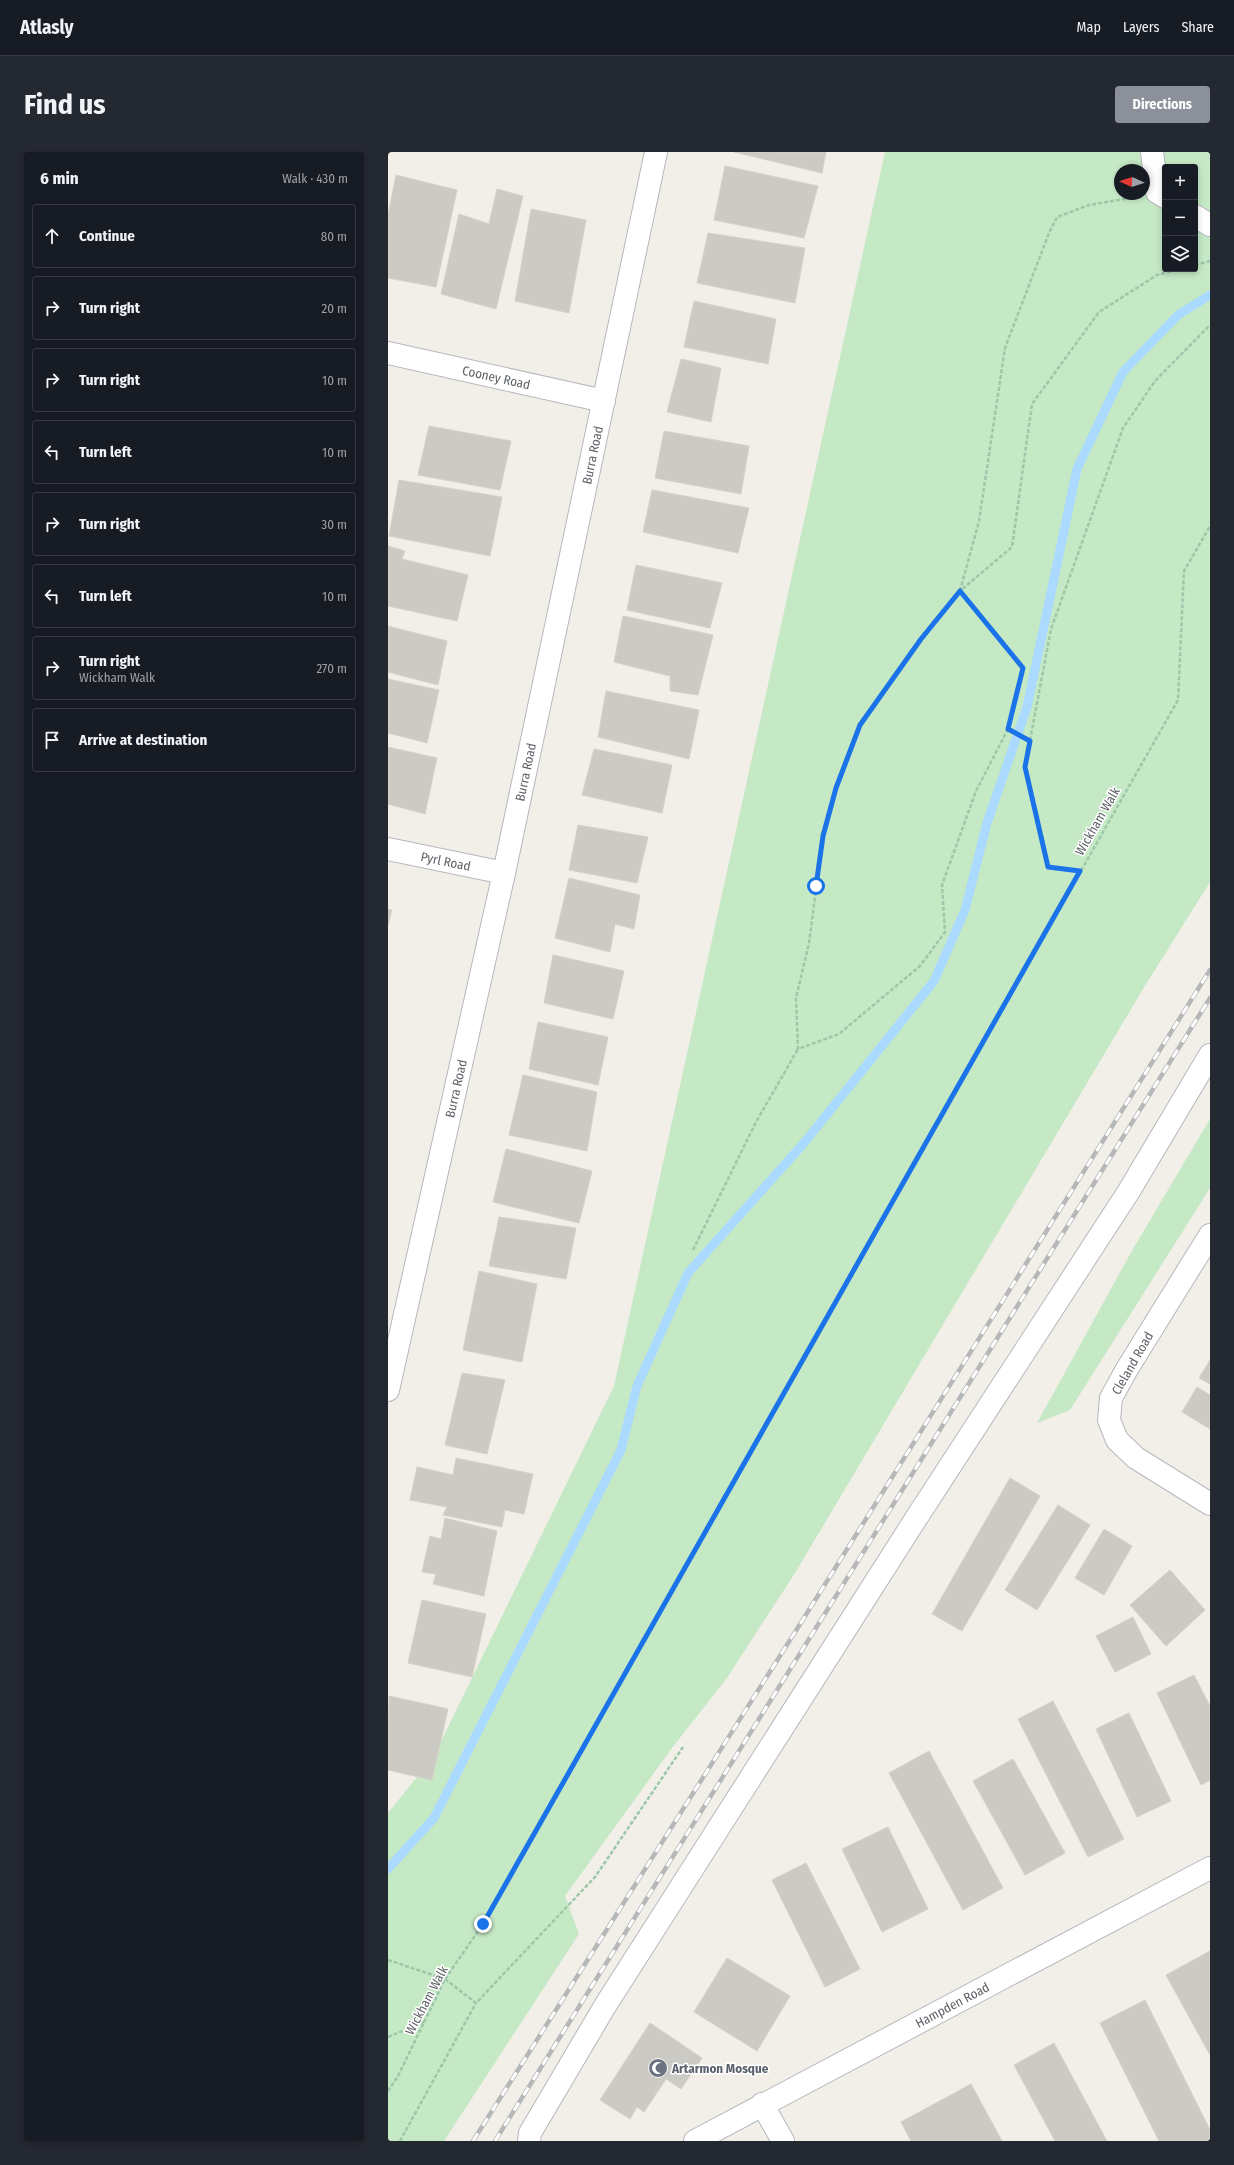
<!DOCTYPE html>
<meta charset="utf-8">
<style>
:root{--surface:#171b24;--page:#242831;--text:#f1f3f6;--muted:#9ea1a6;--line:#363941;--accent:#8c9099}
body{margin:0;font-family:"Fira Sans Condensed",sans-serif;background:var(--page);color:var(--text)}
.controls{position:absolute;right:12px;top:12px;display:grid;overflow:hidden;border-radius:4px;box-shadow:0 2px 6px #0003}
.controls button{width:36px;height:36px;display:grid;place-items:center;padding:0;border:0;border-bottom:1px solid var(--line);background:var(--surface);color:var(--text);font:20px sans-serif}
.compass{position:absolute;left:726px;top:12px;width:36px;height:36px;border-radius:50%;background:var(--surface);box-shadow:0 2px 6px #0003;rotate:273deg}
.stop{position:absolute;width:12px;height:12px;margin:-9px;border:3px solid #1a73e8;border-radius:50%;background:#fff}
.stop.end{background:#1a73e8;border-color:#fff;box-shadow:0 1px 4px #0008}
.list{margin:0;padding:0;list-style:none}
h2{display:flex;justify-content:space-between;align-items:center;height:52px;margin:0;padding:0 16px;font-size:17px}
h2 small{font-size:13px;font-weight:400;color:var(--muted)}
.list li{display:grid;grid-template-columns:26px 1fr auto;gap:12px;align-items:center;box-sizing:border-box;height:64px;margin:0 8px 8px;padding:0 8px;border:1px solid var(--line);border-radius:4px}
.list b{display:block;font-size:15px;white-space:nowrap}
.list p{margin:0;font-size:13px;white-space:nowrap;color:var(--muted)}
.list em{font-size:13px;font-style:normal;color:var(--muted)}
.icon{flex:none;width:22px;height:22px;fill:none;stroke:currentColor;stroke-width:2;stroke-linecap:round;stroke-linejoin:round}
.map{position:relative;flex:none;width:822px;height:1989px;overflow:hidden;border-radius:4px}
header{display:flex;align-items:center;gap:24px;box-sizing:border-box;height:56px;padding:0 20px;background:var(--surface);border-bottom:1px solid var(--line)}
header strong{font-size:19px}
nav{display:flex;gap:22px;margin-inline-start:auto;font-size:14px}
.intro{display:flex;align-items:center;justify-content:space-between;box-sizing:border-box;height:96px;padding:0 24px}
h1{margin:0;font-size:28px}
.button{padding:10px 18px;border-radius:4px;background:var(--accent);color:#fff;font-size:14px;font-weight:700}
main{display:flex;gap:24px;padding:0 24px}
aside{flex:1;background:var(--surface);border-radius:4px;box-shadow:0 2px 6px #0003}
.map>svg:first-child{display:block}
.green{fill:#c5e8c5;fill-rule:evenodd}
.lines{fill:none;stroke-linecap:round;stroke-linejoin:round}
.stream{stroke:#aadaff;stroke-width:9}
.building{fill:#cccac5;stroke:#d6d1c6}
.minor-casing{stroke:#b5b8bc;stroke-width:24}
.path{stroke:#9cc7a9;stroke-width:2.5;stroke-dasharray:4 2;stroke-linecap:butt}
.minor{stroke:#fff;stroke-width:22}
.rail-casing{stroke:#b6b7b8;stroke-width:4.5}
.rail{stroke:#fff;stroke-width:3;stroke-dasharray:9;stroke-linecap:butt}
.route{stroke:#1a73e8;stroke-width:5}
.labels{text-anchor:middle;stroke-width:3;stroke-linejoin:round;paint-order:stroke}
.street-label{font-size:13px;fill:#5f6368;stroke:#fff}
.worship-label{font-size:13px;font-weight:bold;fill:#5b616d;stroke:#fff;text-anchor:start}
</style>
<header>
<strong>Atlasly</strong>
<nav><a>Map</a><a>Layers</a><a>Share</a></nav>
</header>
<div class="intro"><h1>Find us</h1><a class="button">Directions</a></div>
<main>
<aside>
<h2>6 min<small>Walk · 430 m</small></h2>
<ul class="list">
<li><svg class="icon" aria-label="ahead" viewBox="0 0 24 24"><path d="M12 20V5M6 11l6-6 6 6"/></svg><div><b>Continue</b></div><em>80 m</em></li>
<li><svg class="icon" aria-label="right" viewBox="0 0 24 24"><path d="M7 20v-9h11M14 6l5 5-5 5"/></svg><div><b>Turn right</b></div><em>20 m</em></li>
<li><svg class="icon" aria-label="right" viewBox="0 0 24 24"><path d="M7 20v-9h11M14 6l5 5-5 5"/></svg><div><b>Turn right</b></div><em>10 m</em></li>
<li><svg class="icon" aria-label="left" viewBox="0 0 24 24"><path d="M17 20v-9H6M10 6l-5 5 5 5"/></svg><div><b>Turn left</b></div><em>10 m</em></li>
<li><svg class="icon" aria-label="right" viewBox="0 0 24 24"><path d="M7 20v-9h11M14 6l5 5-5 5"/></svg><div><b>Turn right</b></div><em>30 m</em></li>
<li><svg class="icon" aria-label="left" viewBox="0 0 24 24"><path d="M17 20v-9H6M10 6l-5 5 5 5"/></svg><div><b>Turn left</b></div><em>10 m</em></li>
<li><svg class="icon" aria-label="right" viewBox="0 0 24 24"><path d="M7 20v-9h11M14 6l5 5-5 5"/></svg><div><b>Turn right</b><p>Wickham Walk</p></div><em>270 m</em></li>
<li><svg class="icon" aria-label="arrive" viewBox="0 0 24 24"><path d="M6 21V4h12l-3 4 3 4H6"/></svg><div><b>Arrive at destination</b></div></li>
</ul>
</aside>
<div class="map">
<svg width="822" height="1989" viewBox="0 0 822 1989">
<rect width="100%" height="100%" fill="#f1efe8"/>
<!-- green -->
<g class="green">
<path d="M497,0H822V730L755,837L407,1421L339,1526L284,1596L177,1744L191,1782L56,1989H0V1661L46,1604L226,1234ZM777,15H807V117H777ZM732,18H756V42H732Z"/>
<polygon points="822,967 822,1036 682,1258 649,1271 745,1097"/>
</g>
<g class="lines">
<!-- stream -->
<polyline class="stream" points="0,1717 46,1666 233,1298 249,1234 300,1121 416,991 546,829 577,758 599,671 639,555 689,317 735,220 790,163 822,143"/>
</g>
<!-- building -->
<g class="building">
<polygon points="346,0 438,0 434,21"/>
<polygon points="337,14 430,34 416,86 326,68"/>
<polygon points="8,23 69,38 48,135 0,126 0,63"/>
<polygon points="109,37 135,44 108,157 53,142 71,62 101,72"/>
<polygon points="143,57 198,68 181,161 127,149"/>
<polygon points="320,81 417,96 407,151 309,131"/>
<polygon points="306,149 388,167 380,212 296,195"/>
<polygon points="293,207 333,216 323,270 279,260"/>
<polygon points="41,274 123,289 112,338 30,323"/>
<polygon points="276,279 361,294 353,342 267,326"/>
<polygon points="11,328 114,345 102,404 1,384"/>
<polygon points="264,338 361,356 350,401 255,380"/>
<polygon points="0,394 17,399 14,407 80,423 69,469 0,454"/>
<polygon points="248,413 334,431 322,476 239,458"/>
<polygon points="235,464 325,483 310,543 282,539 282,524 226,510"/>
<polygon points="0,474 59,489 50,533 0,520"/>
<polygon points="0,527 51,538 39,591 0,581"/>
<polygon points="218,539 311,558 301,607 210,585"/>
<polygon points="0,595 49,606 37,662 0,652"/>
<polygon points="206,597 284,613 274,661 194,643"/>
<polygon points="190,673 260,685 249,731 181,718"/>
<polygon points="181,726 252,743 246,777 227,772 222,800 167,786"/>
<polygon points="0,757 4,758 0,773"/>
<polygon points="165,803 236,819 225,867 156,851"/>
<polygon points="150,870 220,885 210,933 141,917"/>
<polygon points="135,923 209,940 199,999 121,983"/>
<polygon points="118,997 204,1019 191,1071 105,1050"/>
<polygon points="111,1065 188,1076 178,1127 101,1114"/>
<polygon points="91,1119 149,1132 134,1210 75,1198"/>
<polygon points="822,1208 822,1232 811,1226"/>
<polygon points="74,1221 117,1228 99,1302 57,1293"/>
<polygon points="809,1235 822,1243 822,1277 794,1260"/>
<polygon points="68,1306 145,1322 136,1362 117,1358 114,1375 55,1363 59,1355 22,1348 29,1315 65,1323"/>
<polygon points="622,1326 652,1344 574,1479 544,1462"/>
<polygon points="670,1353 702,1373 649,1458 617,1438"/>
<polygon points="57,1366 109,1379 96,1444 45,1432 48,1422 34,1420 42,1384 53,1387"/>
<polygon points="716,1377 744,1394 716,1443 687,1426"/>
<polygon points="782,1418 817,1458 778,1494 742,1453"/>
<polygon points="34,1448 98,1462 84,1525 20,1511"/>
<polygon points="745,1465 763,1502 727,1520 708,1484"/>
<polygon points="806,1523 822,1554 822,1628 813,1633 769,1541"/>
<polygon points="1,1544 60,1557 44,1628 0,1618"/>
<polygon points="665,1549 736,1687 700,1705 630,1567"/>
<polygon points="741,1561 783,1649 749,1665 708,1577"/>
<polygon points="541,1599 615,1736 575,1758 501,1621"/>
<polygon points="625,1607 677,1701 637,1723 585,1629"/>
<polygon points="500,1675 540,1757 494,1780 454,1697"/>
<polygon points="418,1711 472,1817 437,1835 384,1728"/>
<polygon points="822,1799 822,1903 778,1823"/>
<polygon points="339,1806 402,1844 369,1899 306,1860"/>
<polygon points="757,1848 822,1978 822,1989 771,1989 712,1871"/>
<polygon points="262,1871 314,1906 293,1937 278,1927 256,1960 249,1955 242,1967 212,1948"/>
<polygon points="666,1891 719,1989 667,1989 626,1913"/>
<polygon points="583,1932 614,1989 523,1989 513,1970"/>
</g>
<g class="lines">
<defs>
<g id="minor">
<polyline points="764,0 769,40 777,45"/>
<polyline points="807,64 822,73"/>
<path id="s1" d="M0,201L216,249"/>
<path id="s2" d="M0,697L116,721"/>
<polyline points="822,1083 739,1217 723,1246 721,1268 729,1288 748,1306 822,1352"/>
<path id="s3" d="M0,1238L116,721L268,0"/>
<polyline points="374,1952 395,1989"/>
<polyline points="141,1989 142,1981 217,1854 529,1365 741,1039 822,903"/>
<path id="s4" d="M307,1989L822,1716"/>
</g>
</defs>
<!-- minor casing -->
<use href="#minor" class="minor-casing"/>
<!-- path -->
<g class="path">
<polyline points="807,113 822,109"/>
<polyline points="572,439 635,516 620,577 588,639 554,733 557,780 532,814 451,882 410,897 408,846 421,791 435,684 448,637 472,573 533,487 572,439 624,395 644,252 711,160 769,123 792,117"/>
<polyline points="572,439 591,369 617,196 661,81 669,65 701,53 743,46"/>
<polyline points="620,577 642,589"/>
<polyline points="692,719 660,715 637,615 663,477 735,276 767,229 822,173"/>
<polyline points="305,1098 368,970 410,897"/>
<polyline points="0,1808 57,1827 88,1851 207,1725 295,1595"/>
<polyline points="0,1885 36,1870"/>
<polyline points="0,1939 10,1924 57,1827 95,1772 790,548 796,419 822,374"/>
<polyline points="12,1989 88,1851"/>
</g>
<!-- minor -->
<use href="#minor" class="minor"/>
<defs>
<g id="rail">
<polyline points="85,1989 409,1477 822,818"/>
<polyline points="107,1989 822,846"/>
</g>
</defs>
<!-- rail casing -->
<use href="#rail" class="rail-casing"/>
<!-- rail -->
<use href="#rail" class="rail"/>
</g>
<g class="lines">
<!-- route -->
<polyline class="route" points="95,1772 692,719 660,715 637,615 642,589 620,577 635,516 572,439 533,487 472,573 448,636 435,684 428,734"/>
</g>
<!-- icons -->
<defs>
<symbol id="mosque-disc" viewBox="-11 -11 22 22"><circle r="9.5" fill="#6b7280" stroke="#fff"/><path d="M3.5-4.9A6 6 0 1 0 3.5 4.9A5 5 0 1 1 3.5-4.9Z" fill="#fff"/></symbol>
</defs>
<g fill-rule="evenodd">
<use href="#mosque-disc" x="259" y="1905" width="22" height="22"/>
</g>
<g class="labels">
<!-- street labels -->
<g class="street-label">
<text dy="5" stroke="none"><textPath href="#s1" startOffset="111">Cooney Road</textPath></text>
<text dy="5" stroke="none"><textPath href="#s3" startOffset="957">Burra Road</textPath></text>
<text dy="5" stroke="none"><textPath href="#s3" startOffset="633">Burra Road</textPath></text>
<text transform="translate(709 669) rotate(-60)" y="5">Wickham Walk</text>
<text dy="5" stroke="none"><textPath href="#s2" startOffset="59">Pyrl Road</textPath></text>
<text dy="5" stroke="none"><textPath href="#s3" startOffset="309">Burra Road</textPath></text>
<text transform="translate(744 1211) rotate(-60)" y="5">Cleland Road</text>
<text transform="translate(38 1848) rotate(-62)" y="5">Wickham Walk</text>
<text dy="5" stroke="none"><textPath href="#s4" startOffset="291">Hampden Road</textPath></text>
</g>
<!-- worship labels -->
<g class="worship-label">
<text x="284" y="1921">Artarmon Mosque</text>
</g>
</g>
</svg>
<div class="controls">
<button>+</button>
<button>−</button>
<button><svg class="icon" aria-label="layers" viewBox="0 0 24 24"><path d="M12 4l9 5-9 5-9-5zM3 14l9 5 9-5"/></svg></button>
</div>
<svg class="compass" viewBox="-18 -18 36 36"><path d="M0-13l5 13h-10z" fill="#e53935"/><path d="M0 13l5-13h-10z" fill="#9ea1a6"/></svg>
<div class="stop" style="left:428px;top:734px"></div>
<div class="stop end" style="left:95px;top:1772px"></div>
</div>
</main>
